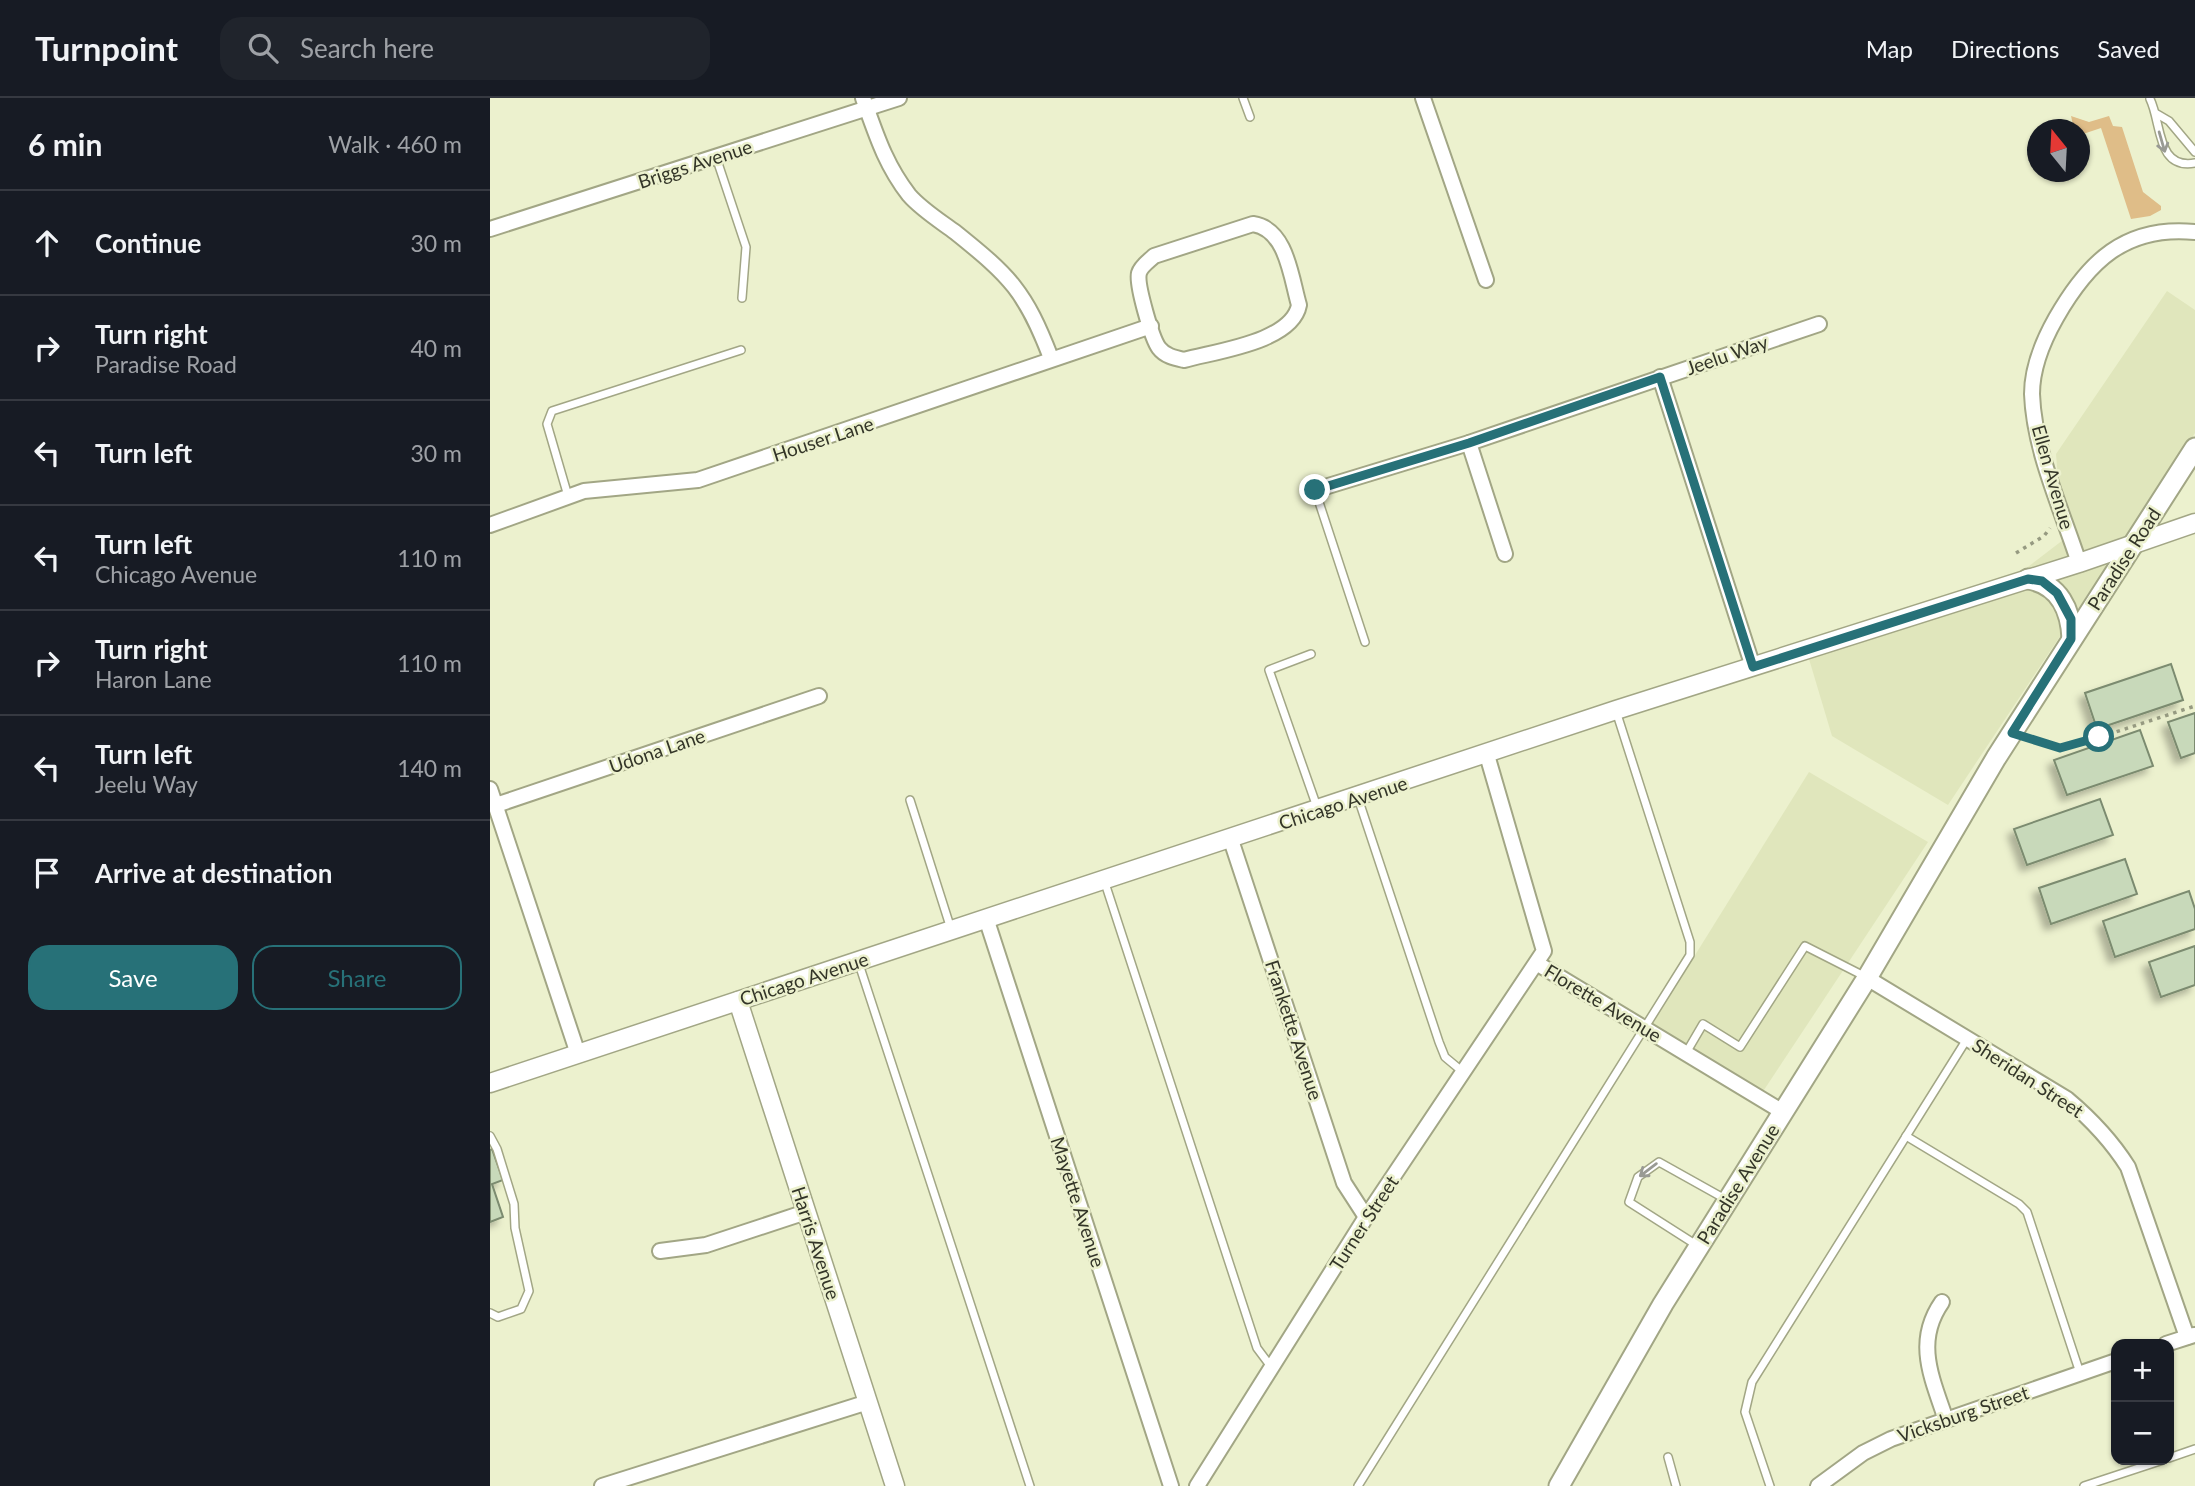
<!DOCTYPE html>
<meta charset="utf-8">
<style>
:root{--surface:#171b24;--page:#20242c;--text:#f1f3f6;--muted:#9ea1a6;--line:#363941;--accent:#277178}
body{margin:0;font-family:Lato,sans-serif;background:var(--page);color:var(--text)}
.controls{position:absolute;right:21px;bottom:21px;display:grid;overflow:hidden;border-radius:14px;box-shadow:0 2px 5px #0004}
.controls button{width:63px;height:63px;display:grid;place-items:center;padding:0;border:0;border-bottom:2px solid var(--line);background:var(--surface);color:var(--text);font:35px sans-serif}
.compass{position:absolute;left:1537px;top:21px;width:63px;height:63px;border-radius:50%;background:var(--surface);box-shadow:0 2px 5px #0004;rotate:342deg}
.stop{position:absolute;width:21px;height:21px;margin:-16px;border:5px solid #277178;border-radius:50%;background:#fff}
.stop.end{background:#277178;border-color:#fff;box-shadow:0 2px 7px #0008}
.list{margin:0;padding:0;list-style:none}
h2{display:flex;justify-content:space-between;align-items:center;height:91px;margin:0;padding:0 28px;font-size:30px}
h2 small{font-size:23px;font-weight:400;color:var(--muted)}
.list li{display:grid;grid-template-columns:46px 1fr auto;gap:21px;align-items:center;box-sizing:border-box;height:105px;padding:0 28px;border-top:2px solid var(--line)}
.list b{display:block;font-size:26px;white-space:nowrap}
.list p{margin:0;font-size:23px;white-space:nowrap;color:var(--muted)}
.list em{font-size:23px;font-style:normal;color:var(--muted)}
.actions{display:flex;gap:14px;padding:21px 28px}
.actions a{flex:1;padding:16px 0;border:2px solid var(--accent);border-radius:21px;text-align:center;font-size:24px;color:var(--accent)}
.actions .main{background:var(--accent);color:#fff}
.icon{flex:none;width:38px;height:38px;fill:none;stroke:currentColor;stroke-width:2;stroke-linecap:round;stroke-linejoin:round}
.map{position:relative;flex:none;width:1705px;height:1388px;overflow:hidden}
header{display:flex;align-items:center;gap:42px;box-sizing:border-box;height:98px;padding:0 35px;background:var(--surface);border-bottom:2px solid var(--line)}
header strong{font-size:33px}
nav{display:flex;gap:38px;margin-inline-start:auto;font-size:24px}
.search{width:490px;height:63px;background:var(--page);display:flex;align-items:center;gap:18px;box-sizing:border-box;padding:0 24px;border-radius:21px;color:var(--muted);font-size:26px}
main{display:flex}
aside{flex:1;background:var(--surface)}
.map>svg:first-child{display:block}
.built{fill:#e0e6bc}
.green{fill:#dfbd88}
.building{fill:#c8d9ba;stroke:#7b8b6f;stroke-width:2;filter:url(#shadow)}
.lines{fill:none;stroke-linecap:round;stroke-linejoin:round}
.service-casing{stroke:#a2a685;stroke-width:10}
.minor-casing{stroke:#a2a685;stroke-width:18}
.tertiary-casing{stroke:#a2a685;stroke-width:21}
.secondary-casing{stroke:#a2a685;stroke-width:23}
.path{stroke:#969a81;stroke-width:3.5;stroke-dasharray:3.5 5;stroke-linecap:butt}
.service{stroke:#fff;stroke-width:7}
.minor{stroke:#fff;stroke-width:14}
.tertiary{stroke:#fff;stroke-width:18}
.secondary{stroke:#fff;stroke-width:19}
.oneway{stroke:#999a94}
.route{stroke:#277178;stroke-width:9}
.labels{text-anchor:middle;stroke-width:5;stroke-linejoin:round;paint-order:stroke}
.street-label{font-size:19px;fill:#333528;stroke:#ecf1ce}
</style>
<header>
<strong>Turnpoint</strong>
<div class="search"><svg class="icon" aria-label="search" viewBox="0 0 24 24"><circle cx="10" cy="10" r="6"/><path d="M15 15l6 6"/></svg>Search here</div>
<nav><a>Map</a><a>Directions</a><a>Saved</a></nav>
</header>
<main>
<aside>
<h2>6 min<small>Walk · 460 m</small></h2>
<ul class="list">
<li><svg class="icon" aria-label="ahead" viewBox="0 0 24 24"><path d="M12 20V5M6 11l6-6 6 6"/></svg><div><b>Continue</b></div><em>30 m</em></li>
<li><svg class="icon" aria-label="right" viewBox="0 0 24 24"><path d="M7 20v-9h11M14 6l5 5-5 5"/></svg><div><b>Turn right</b><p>Paradise Road</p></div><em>40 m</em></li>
<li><svg class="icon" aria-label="left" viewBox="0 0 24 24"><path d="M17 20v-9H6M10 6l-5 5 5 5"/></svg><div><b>Turn left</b></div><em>30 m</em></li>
<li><svg class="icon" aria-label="left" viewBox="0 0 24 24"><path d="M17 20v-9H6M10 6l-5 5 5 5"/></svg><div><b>Turn left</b><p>Chicago Avenue</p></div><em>110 m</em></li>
<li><svg class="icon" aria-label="right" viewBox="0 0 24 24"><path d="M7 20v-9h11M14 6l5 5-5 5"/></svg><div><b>Turn right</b><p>Haron Lane</p></div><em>110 m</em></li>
<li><svg class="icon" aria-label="left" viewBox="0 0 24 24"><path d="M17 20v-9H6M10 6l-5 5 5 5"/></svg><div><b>Turn left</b><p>Jeelu Way</p></div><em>140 m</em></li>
<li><svg class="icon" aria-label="arrive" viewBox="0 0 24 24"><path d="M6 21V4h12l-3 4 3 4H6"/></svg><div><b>Arrive at destination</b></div></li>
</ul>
<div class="actions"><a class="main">Save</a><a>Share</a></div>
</aside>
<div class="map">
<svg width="1705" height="1388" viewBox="0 0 1705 1388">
<defs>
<filter id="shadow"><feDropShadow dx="-6" dy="6" stdDeviation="3.5" flood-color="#0004"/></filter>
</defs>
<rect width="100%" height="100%" fill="#ecf1ce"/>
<!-- built -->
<g class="built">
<polygon points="1677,193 1705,212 1705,335 1458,707 1342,638 1319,561 1488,507 1573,442 1566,356"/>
<polygon points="1319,674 1438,744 1266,1004 1156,936"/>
</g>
<!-- green -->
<polygon class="green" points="1581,18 1599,24 1619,18 1623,28 1632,29 1653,94 1671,108 1671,112 1660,118 1641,121 1611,30 1590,37 1590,32 1584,31"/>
<!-- building -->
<g class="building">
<polygon points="1681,566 1693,602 1607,631 1595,595"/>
<polygon points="1705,615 1705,655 1691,660 1678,624"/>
<polygon points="1650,632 1663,668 1577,697 1564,662"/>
<polygon points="1610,701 1623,737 1537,767 1524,731"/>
<polygon points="1635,761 1647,796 1561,826 1549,790"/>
<polygon points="1699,793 1705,811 1705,831 1625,859 1613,823"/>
<polygon points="1705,848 1705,887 1671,899 1659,864"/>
<polygon points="2,1051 13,1082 2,1086 13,1119 0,1124 0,1052"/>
</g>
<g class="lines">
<defs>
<g id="service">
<polyline points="753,0 760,19"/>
<path d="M1660,1C1672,25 1666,72 1705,65"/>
<polyline points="1667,16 1679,23 1705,54"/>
<polyline points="226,59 256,149 252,200"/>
<polyline points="825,392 875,544"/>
<polyline points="78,398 57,326 62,313 251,252"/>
<polyline points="821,556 779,572 827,709"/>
<polyline points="868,700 949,944 955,959 973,974"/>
<polyline points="420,702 461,831"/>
<polyline points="614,782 767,1250 782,1270"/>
<polyline points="368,863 540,1388"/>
<polyline points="1196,955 1213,926 1250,949 1315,848 1376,879"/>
<polyline points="0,1038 7,1051 24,1106 25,1130 39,1193 31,1211 8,1219 0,1215"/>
<polyline points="1416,1038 1529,1106 1537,1114 1590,1275"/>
<polyline points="1208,1148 1139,1104 1148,1079 1169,1064 1237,1102"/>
<polyline points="1178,1359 1186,1388"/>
<polyline points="1679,1360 1705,1351"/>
<polyline points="868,1388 1200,857 1200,844 1126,613"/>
<polyline points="1280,1388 1255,1314 1262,1284 1477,941"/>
<polyline points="1594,1388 1673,1362"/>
</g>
<g id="minor">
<path d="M373,0C386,36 395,66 419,97C431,111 450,123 465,134C521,179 535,193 561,260"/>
<polyline points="933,0 996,182"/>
<path d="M763,126C797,131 801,180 809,207C802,244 726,253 694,262C685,260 675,258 669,250C662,241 646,186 649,175C651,168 659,163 664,158Z"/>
<polyline points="0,131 409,0"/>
<polyline points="1170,279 1263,569"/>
<polyline points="979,345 1015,456"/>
<polyline points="825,392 979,345 1329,226"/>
<polyline points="0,427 94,393 208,382 661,228"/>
<path d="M1589,465C1572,412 1544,353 1542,296C1542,269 1553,243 1566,220C1598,164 1635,127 1705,134"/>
<polyline points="0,691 88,956"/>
<polyline points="6,707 329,598"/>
<polyline points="741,742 854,1085 876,1119"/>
<polyline points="496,820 681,1388"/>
<polyline points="1048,866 1293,1014"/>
<path d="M1377,880L1577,1001C1602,1022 1621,1042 1638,1069L1697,1239"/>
<polyline points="170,1153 216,1147 316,1114"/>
<path d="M1452,1204C1424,1244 1442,1280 1456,1322"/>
<polyline points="1676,1246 1704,1237"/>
<polyline points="112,1388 378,1304"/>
<polyline points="707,1388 876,1119 1054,853 997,657"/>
<polyline points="1328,1388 1373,1355 1401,1341 1626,1263"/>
</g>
<g id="tertiary">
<polyline points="248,903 405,1388"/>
<polyline points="0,985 1126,612 1589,465 1705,425"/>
</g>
<g id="secondary">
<path d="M1538,481C1569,486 1581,512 1582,541"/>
<polyline points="1069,1388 1173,1206 1377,880 1506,660 1705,350"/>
</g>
</defs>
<!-- service casing -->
<use href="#service" class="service-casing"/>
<!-- minor casing -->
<use href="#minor" class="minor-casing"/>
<!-- tertiary casing -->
<use href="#tertiary" class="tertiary-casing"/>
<!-- secondary casing -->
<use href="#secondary" class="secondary-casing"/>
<!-- path -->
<g class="path">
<polyline points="1526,455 1554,438 1560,430"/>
<polyline points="1537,640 1570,650 1586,647 1705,608"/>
</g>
<!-- service -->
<use href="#service" class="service"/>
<!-- minor -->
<use href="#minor" class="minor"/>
<!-- tertiary -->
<use href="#tertiary" class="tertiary"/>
<!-- secondary -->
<use href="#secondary" class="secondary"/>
</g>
<!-- one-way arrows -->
<defs><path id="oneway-shaft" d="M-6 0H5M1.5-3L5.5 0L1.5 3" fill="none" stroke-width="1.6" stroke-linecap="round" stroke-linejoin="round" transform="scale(1.75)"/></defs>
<g class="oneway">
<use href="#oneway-shaft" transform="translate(1672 44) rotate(74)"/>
<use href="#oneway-shaft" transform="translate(1158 1072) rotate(143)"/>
</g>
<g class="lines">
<!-- route -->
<polyline class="route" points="825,392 979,345 1170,279 1263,569 1538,481 1552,483 1567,495 1581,521 1581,541 1522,635 1570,650 1609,639"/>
</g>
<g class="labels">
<!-- street labels -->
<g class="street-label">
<text transform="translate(205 66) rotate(-18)" y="7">Briggs Avenue</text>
<text transform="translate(1237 257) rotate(-19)" y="7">Jeelu Way</text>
<text transform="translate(333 341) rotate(-18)" y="7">Houser Lane</text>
<text transform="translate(1563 379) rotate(74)" y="7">Ellen Avenue</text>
<text transform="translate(1634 461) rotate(-57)" y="7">Paradise Road</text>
<text transform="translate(167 653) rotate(-19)" y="7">Udona Lane</text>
<text transform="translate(853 705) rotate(-18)" y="7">Chicago Avenue</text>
<text transform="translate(314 881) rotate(-18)" y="7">Chicago Avenue</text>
<text transform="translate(1113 905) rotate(31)" y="7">Florette Avenue</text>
<text transform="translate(804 932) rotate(72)" y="7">Frankette Avenue</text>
<text transform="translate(1538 980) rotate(33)" y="7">Sheridan Street</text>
<text transform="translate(1248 1086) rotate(-58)" y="7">Paradise Avenue</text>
<text transform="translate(588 1104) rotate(72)" y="7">Mayette Avenue</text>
<text transform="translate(874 1125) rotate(-57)" y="7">Turner Street</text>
<text transform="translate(326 1145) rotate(72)" y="7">Harris Avenue</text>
<text transform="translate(1473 1316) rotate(-19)" y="7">Vicksburg Street</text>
</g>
</g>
</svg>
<div class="controls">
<button>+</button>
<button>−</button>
</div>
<svg class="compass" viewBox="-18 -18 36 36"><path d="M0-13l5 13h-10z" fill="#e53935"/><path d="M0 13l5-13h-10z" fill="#9ea1a6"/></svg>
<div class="stop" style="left:1609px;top:639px"></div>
<div class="stop end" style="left:825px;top:392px"></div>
</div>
</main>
